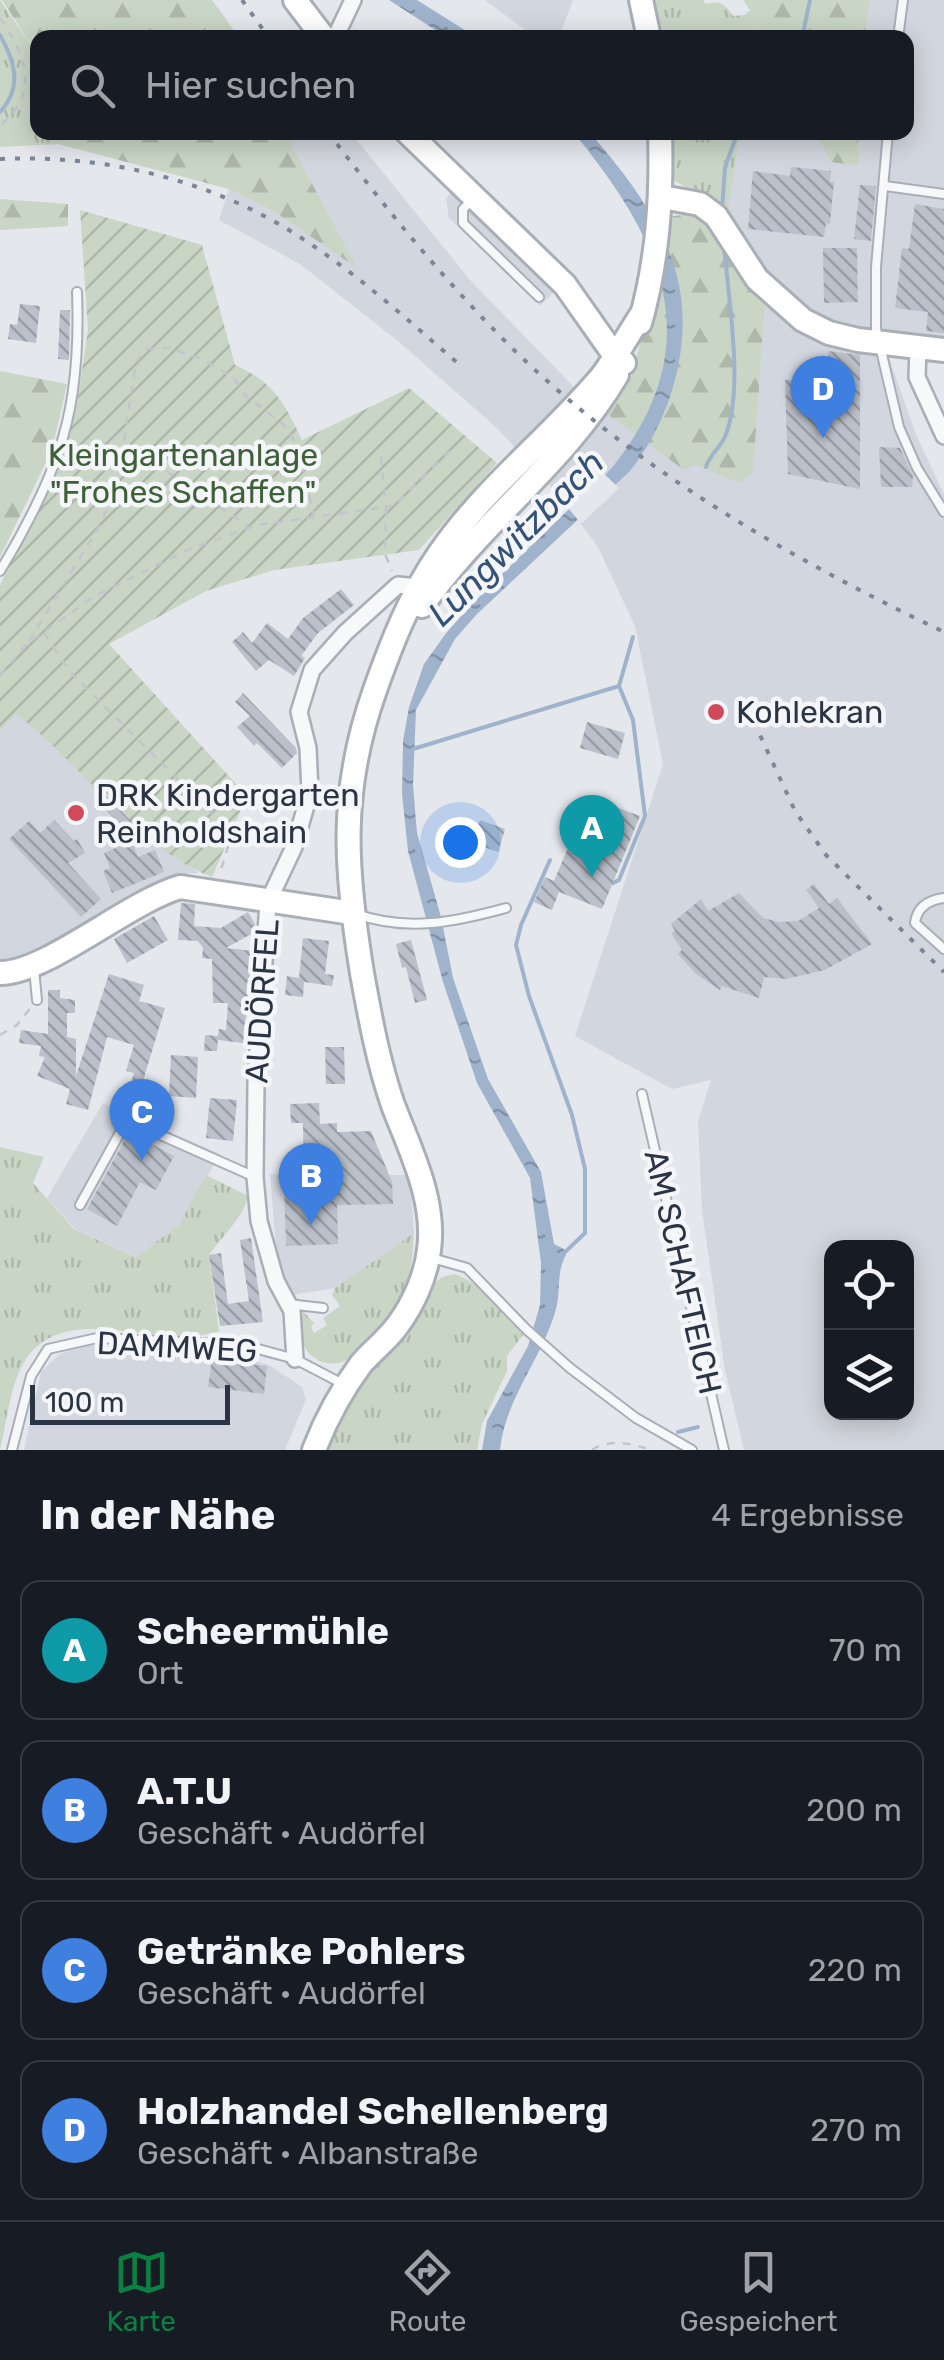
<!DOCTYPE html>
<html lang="de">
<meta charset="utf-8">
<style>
:root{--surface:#171b24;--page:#20242c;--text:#f1f3f6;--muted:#9ea1a6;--line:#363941;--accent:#0b8043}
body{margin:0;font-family:Rubik,sans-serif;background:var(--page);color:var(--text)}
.controls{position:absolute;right:30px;bottom:30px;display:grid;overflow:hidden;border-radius:20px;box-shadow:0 5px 25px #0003}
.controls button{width:90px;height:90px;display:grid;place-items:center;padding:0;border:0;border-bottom:2px solid var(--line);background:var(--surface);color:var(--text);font:50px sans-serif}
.scale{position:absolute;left:30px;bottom:25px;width:200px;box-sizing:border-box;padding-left:10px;border:5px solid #2b3445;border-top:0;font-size:28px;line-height:35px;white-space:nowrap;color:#2b3445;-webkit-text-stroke:8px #f4f6f9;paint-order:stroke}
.you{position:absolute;left:460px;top:842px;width:35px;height:35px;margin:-25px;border:8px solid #fff;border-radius:50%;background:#1a73e8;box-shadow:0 0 0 15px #1a73e833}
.badge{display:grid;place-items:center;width:65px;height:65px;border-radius:50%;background:var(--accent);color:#fff;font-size:32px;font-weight:700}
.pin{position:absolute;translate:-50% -82px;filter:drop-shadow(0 2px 5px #0008)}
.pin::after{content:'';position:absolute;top:52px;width:35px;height:30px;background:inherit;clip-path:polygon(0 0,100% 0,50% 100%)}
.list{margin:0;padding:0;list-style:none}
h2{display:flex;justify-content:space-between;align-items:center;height:130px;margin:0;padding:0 40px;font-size:42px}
h2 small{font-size:32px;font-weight:400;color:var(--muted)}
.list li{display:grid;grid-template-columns:65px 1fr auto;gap:30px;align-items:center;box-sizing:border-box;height:140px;margin:0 20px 20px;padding:0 20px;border:2px solid var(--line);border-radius:20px}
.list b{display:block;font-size:38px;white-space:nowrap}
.list p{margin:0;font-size:32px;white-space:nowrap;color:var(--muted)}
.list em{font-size:32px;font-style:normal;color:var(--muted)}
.icon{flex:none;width:55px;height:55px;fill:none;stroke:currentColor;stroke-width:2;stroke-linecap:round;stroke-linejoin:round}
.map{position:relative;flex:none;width:944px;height:1450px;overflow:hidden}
.search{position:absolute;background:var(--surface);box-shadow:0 5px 25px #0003;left:30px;right:30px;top:30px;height:110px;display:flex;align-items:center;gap:25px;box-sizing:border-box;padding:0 35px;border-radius:20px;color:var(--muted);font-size:38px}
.sheet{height:770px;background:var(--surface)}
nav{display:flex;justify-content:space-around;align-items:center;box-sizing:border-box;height:140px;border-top:2px solid var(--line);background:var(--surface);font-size:28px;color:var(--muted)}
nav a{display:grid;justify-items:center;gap:5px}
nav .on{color:var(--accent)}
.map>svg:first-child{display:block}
.built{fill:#d2d6de;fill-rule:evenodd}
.grass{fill:url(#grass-tufts)}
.forest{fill:url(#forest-firs)}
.garden{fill:url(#garden-furrows)}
.water{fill:url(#water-ripples)}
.pier{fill:#e4e7ec}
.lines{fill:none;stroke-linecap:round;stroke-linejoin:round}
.stream{stroke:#9fb4cc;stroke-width:4}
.building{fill:url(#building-back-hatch)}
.lane-casing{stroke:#a9aeb7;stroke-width:12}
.street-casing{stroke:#a9aeb7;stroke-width:20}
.secondary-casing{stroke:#a9aeb7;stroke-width:28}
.path{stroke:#c2c5cb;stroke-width:2.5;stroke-dasharray:8 8;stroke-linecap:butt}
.lane{stroke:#f7f8fa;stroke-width:8}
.street{stroke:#f7f8fa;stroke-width:15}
.secondary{stroke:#fff;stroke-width:22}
.rail{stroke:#7d8696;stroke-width:4;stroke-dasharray:5 10;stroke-linecap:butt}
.poi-dot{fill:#d1495b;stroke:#f4f6f9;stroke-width:4}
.labels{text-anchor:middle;stroke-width:9;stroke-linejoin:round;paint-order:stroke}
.park-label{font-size:32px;fill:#3f6138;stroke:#f4f6f9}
.poi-label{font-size:32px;fill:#2b3445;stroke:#f4f6f9;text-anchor:start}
.street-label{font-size:32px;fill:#2b3445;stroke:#f4f6f9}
.water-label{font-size:35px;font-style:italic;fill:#34527a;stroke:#f4f6f9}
</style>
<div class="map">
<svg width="944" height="1450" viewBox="0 0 944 1450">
<defs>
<pattern id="grass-tufts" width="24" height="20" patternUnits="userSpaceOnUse" patternTransform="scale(2.5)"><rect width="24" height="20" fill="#c9d6c5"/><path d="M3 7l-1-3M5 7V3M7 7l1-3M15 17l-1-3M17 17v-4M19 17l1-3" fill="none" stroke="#adb8ab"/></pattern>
<pattern id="forest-firs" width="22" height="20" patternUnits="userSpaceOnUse" patternTransform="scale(2.5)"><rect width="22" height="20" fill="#c9d6c5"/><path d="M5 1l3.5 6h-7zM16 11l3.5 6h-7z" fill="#adb8ab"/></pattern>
<pattern id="garden-furrows" width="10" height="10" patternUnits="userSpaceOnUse" patternTransform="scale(2.5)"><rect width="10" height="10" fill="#c9d6c5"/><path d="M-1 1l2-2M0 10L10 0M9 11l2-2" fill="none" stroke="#adb8ab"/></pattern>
<pattern id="water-ripples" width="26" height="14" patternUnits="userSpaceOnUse" patternTransform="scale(2.5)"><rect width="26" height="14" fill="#9fb4cc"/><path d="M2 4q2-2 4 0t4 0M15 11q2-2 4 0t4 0" fill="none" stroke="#8293a7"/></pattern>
<pattern id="building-back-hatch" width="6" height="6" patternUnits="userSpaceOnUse" patternTransform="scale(2.5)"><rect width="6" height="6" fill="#bbc0ca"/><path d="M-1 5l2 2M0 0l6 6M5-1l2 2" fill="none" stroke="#989da6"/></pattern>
</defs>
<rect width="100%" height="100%" fill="#e4e7ec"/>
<!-- built -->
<g class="built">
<polygon points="485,0 573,0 559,37 536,38"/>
<path d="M870,0H944V337L885,331L890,360L916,435L944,494V1450H744L725,1370L702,1210L698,1121L711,1080L672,1089L575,1036L663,764L635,626L597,545L555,491L498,429L398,341L300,264L219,220L229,189L272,210L355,266L285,133H351L471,281L571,384L603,411L696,465L753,471L765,304L778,289L728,211L739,134L815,133L831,162L859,166L858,133L906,132V38L864,37ZM832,1248H906V1412H832Z"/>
<polygon points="452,190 556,290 540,306 449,218 446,199"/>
<polygon points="16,713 38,730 141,831 199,873 189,873 142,890 15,964 0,965 0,731"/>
<polygon points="103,1103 220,1154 179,1225 137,1257 75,1229 47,1198"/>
<polygon points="270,1174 406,1175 411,1193 414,1233 335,1288 291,1295 276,1248"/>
<polygon points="86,1345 226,1353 269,1365 302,1387 306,1399 285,1450 24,1450 41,1372 60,1354"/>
</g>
<!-- grass -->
<g class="grass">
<polygon points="0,0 37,54 38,132 55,133 58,144 0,147"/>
<path d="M650,0H703L706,4C720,0 725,4 733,16L745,15L750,10L743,0H750L752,16L764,37H659Z"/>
<polygon points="668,133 740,133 728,211 673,180"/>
<path d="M0,1147L44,1157L33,1183L74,1229L136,1257L179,1225L206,1175L248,1196C245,1215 221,1238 209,1255L219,1331C161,1353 68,1298 26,1359C10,1383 7,1422 0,1450Z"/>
<path d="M414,1233C413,1251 412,1270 405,1288C394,1315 357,1374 323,1362C298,1353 301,1333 301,1309L314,1323L311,1327L314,1333L327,1325L323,1318L340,1306L332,1295L335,1288Z"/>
<path d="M454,1274C483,1283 503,1313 523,1335L507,1356V1371L482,1424L477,1450H323L342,1410L428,1289L442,1277Z"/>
</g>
<!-- forest -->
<g class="forest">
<polygon points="2,0 212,0 239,37 38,38 37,54"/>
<polygon points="750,0 870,0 864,37 764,37 752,16"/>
<polygon points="55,133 285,133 357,268 272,210 229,189 58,144"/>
<polygon points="815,133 858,133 859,166 831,162"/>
<polygon points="0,199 68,204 68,226 0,230"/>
<polygon points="692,214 712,227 765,304 753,472 740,483 696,465 684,470 603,411 631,378 673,216"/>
<polygon points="0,371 67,384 52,450 0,557"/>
</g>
<!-- garden -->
<path class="garden" d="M80,210L202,245L235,365C275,383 284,403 302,440L409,388L497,463L419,550L274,570L206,591L109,644L247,796L212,877C139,850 79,761 16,714L0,731V585L65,455L78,397L88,330Z"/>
<!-- water -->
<g class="water">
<polygon points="389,0 417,0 476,37 446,37"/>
<path d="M574,133H590C626,174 663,222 677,276C694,342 671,420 630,471L477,614L455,639L416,710L413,785L417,833L441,917L453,978L488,1079L541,1172L554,1244L564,1249L566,1255C556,1272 561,1291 556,1309C542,1359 505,1399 500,1450H482L487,1421L528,1346L540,1305L541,1263L530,1178L477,1083L443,982L408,851L402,794L403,741L409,707L424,664L447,632C484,590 525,552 565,513C582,496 604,479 618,460C710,338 659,237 574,133Z"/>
</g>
<!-- pier -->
<polygon class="pier" points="601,471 619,488 581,524 566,505"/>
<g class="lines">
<!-- stream -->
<g class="stream">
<path d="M0,35C15,62 23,87 0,112"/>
<polyline points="802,38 810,0"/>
<polyline points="722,210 725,167 738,132"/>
<path d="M706,467C710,453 722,447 726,434C744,388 728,296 724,245"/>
<polyline points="413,749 619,686"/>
<polyline points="550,860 521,925 516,945 529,996 572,1115 585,1169 585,1233 564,1253"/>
<polyline points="613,883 619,880 645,816 633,720 619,686 633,637"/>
<polyline points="678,1432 698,1427"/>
</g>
</g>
<!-- building -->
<g class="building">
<polygon points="791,167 831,171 830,182 834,182 830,224 826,223 824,237 748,229 753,171 790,176"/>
<polygon points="860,185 876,186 871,241 854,239"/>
<polygon points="915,204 944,209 944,333 926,331 928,312 895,308 902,248 909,249"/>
<polygon points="823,248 857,248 858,302 824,303"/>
<polygon points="20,304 40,306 36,343 8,339 10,324 17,325"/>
<polygon points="60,310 70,310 69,360 58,359"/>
<polygon points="828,351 860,355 860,489 788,474 785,380 827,381"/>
<polygon points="879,447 900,448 913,476 912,487 881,487"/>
<polygon points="341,589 354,605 318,633 301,656 305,658 294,676 269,660 256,671 232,642 243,632 252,643 267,623 288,639 303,618"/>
<polygon points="243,693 296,748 297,753 282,768 257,743 254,746 237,727 250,716 235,702"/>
<polygon points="587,722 625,733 618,759 580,748"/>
<polygon points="104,794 141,831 134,838 97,801"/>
<polygon points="613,806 640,816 602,909 559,892 552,910 534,902 545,877 554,881 570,843 561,837 566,825 600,839"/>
<polygon points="54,820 74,841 77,839 85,853 68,863 101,899 81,917 9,839 29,821 40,833"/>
<polygon points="480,820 505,829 498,852 472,843"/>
<polygon points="132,841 138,857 155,850 164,872 112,893 103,871 110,868 104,853"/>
<polygon points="814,884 829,904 837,898 872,944 825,970 786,979 764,977 759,998 722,986 720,990 696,974 678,954 682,950 671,933 675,931 671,924 701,899 708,911 739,893 763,918 779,922 798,921 819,908 806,890"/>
<polygon points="181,903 195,904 194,926 221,928 248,912 255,924 255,932 226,948 253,951 243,1043 218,1040 218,1038 217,1051 204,1051 205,1035 218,1036 219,1029 226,1030 228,1003 213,1003 212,959 202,958 203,948 198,941 178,940"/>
<polygon points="154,916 168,940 127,963 114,939"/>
<polygon points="303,938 329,941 325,974 334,975 332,986 304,982 303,997 285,995 287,976 299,978"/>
<polygon points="411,940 427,1000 415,1003 406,967 402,968 396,944"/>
<polygon points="109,974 144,985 139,1001 165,1008 133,1114 123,1111 134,1073 126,1071 134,1045 107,1037 88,1110 66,1104 70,1089 37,1076 45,1057 39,1056 41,1046 19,1043 21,1030 48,1034 48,990 60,990 60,998 75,1000 75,1013 67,1013 67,1037 76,1039 76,1076"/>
<polygon points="325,1047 344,1047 345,1084 326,1084"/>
<polygon points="171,1055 198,1057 196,1098 169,1096"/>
<polygon points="210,1098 237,1100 233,1141 206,1138"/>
<polygon points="319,1103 320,1124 337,1123 337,1132 371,1131 392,1182 393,1204 337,1205 338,1244 286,1246 284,1185 304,1184 303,1123 291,1123 290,1104"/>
<polygon points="129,1132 174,1156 156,1190 140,1182 117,1226 87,1209"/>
<polygon points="251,1238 263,1322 220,1326 209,1255 221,1253 228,1304 249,1301 240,1240"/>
<polygon points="212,1360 267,1366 264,1394 208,1387"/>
</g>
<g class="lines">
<defs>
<g id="lane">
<polyline points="898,38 903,0"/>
<polyline points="888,132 876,267 876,329 899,427 917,468 944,512"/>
<polyline points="885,186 944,194"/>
<polyline points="471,201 463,209 463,223 539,297"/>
<path d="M0,571C21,537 45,491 58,453C76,403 79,344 77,292"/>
<path d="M944,898C929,900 917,907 915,923L944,949"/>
<path d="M356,914C408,932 455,922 506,908"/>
<polyline points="34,969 37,1000"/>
<polyline points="642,1094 724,1450"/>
<polyline points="80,1205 127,1120 255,1177"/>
<polyline points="432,1258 467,1268 526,1329 570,1368 636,1418 692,1450"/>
<polyline points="288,1304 323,1308"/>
<polyline points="12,1450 31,1376 48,1349 97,1338 243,1345 295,1359 343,1384"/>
</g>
<g id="street">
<polyline points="335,38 353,0"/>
<polyline points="918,347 917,377 944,436"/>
<polyline points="295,1359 292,1311 276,1281 259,1221 255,1177 256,1082 268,902 294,847 310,792 308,748 299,712 312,670 345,633 398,585 418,587"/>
</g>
<g id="secondary">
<polyline points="295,0 324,38"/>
<polyline points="641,0 649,38"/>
<polyline points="407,132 565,285 615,356 624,363"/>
<polyline points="662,197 700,204 716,216 757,279 803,320 829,333 858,340 944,350"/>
<path d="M640,323C658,259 662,198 660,132"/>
<path d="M422,606C480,523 565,463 617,375"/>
<path d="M0,973C45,974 128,902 180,887L352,913"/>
<path d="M314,1450C326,1419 341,1391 361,1364C372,1351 387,1340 397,1326C413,1305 426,1276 429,1250C436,1200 410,1150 393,1105C378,1062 370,1017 362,973C345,869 339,791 375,690C392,642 410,596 439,554C485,487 550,438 602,376C617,356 629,333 643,312"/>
</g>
</defs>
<!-- lane casing -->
<use href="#lane" class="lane-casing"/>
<!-- street casing -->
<use href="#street" class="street-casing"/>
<!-- secondary casing -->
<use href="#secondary" class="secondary-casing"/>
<!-- path -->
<g class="path">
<path d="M0,18C27,57 40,92 0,126"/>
<polyline points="126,444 248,526"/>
<polyline points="381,457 386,507 396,504 454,447"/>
<polyline points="44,633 70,672 232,833 220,873"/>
<polyline points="29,641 102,522 119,473 136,362 146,349 169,348 202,359 234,378 246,396 283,424 297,445 314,516"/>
<polyline points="0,675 28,643 95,596 187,550 257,525 386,507 385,554 392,571"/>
<polyline points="0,1035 17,1025 32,1006"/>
<path d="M592,1450C609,1438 633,1444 652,1450"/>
</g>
<!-- lane -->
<use href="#lane" class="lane"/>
<!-- street -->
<use href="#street" class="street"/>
<!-- secondary -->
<use href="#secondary" class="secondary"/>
<!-- rail -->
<g class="rail">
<polyline points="242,0 269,38"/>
<path d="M328,132C386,209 446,283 515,351C639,471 789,558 944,632"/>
<path d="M0,159C107,154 217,181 306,241C361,277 411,323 461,366"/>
<polyline points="754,722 795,811 826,855 944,972"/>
</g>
</g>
<!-- markers -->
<g class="poi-dot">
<circle cx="716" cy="712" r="10"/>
<circle cx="76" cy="813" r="10"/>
</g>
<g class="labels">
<!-- park labels -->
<g class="park-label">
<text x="183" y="466">Kleingartenanlage<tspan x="183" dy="37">"Frohes Schaffen"</tspan></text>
</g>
<!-- poi labels -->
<g class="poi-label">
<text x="736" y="723">Kohlekran</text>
<text x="96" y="806">DRK Kindergarten<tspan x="96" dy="37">Reinholdshain</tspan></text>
</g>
<!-- street labels -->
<g class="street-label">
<text transform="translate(262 1001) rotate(-86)" y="11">AUDÖRFEL</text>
<text transform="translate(683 1272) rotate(77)" y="11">AM SCHAFTEICH</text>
<text transform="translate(177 1347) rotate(3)" y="11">DAMMWEG</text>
</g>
<!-- water labels -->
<g class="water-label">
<text transform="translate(516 538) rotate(-45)" y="12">Lungwitzbach</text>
</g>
</g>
</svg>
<div class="controls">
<button><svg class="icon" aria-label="locate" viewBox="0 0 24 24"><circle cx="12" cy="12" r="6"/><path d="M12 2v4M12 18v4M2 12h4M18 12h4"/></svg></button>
<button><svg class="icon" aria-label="layers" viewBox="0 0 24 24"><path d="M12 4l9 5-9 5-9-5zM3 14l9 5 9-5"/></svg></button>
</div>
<div class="scale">100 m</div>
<div class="you"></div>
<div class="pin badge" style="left:592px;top:877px;background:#0f9aa8">A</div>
<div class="pin badge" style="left:311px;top:1225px;background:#3f7fe0">B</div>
<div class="pin badge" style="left:142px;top:1161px;background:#3f7fe0">C</div>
<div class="pin badge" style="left:823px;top:438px;background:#3f7fe0">D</div>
<div class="search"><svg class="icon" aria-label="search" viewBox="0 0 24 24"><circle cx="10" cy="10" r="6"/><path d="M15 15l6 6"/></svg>Hier suchen</div>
</div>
<section class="sheet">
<h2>In der Nähe<small>4 Ergebnisse</small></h2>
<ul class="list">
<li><span class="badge" style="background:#0f9aa8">A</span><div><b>Scheermühle</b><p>Ort</p></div><em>70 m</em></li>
<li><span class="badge" style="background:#3f7fe0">B</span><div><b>A.T.U</b><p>Geschäft · Audörfel</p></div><em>200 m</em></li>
<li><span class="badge" style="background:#3f7fe0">C</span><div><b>Getränke Pohlers</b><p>Geschäft · Audörfel</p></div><em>220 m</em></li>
<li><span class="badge" style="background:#3f7fe0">D</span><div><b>Holzhandel Schellenberg</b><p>Geschäft · Albanstraße</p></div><em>270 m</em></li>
</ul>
</section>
<nav>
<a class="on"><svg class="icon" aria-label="map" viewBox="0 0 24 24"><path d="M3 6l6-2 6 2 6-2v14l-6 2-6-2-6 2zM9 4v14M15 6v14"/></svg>Karte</a>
<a><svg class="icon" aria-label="directions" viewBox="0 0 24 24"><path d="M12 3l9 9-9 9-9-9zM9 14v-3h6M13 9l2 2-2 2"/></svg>Route</a>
<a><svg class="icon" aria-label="saved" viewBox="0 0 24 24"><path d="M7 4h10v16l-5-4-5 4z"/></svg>Gespeichert</a>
</nav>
